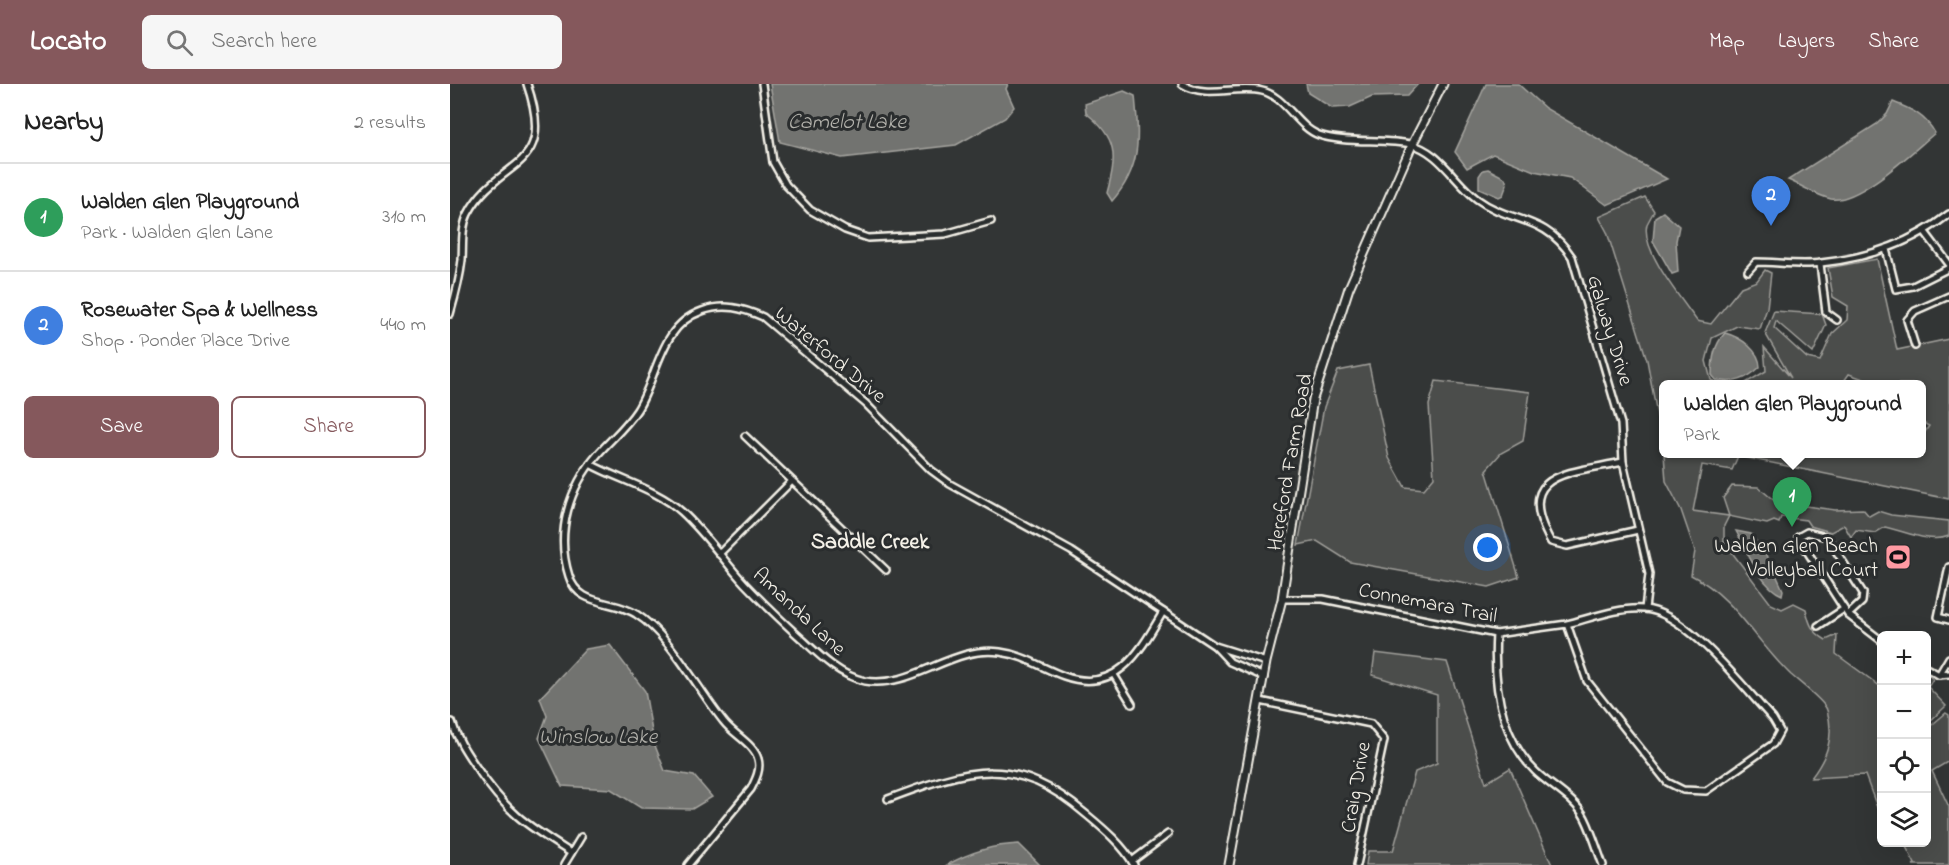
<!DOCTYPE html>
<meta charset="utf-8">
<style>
:root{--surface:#fff;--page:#f6f6f6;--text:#222;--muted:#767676;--line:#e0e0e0;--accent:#85585c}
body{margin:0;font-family:"Indie Flower",sans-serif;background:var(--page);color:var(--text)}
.controls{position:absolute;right:18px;bottom:18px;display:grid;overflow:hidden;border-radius:9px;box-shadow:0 6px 24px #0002}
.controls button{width:54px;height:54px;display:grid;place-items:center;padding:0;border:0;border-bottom:2px solid var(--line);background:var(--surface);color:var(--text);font:30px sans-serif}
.you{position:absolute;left:1038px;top:464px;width:21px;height:21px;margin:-15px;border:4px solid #fff;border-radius:50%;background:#1a73e8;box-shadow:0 0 0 9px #1a73e833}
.badge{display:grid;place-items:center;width:39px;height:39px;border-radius:50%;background:var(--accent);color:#fff;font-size:20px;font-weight:700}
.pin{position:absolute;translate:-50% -50px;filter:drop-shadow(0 2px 3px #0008)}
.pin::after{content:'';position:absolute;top:32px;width:21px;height:18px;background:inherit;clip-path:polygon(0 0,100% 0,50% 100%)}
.popup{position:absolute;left:1209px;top:296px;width:267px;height:78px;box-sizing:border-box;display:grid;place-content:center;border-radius:9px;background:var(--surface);filter:drop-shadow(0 2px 4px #0005);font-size:20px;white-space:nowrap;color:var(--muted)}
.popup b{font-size:22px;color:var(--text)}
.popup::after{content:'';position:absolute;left:50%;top:100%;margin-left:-12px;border:12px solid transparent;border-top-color:var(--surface)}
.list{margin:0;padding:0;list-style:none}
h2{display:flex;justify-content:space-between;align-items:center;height:78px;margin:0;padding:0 24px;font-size:26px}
h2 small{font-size:20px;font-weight:400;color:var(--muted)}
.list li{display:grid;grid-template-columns:39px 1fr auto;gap:18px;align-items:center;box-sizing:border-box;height:108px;padding:0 24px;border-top:2px solid var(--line)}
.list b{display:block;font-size:22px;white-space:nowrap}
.list p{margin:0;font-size:20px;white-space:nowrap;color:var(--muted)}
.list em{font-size:20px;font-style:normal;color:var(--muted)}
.actions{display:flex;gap:12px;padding:18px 24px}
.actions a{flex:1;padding:14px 0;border:2px solid var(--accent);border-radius:9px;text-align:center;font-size:21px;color:var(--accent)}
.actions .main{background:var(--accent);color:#fff}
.icon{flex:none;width:33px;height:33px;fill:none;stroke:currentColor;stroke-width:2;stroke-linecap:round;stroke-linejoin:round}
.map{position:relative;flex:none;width:1499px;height:781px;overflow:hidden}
header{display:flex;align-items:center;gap:36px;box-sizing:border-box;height:84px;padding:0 30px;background:var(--accent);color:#fff}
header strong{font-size:28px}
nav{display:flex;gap:33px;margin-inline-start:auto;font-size:21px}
.search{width:420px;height:54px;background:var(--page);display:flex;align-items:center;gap:15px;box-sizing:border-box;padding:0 21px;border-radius:9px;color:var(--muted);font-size:22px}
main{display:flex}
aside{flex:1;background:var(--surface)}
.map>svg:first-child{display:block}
.green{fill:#4b4d4c;stroke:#a09f9a;stroke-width:1.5}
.water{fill:#727370;stroke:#a6a5a0;stroke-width:1.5}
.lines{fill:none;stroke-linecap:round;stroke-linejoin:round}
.minor-casing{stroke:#f4f1e8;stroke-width:10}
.tertiary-casing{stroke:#f4f1e8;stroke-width:11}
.minor{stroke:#2a2d2e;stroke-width:5}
.tertiary{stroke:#2a2d2e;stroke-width:7}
.labels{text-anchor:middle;stroke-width:6;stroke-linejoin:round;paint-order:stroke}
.street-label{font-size:21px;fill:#f4f1e8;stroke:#2a2d2e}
.poi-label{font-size:21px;fill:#f4f1e8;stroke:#2a2d2e;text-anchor:end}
.water-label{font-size:22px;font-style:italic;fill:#b3b2ac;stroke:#2a2d2e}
.neighbourhood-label{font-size:22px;font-weight:bold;fill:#f4f1e8;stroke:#2a2d2e}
</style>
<header>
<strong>Locato</strong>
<div class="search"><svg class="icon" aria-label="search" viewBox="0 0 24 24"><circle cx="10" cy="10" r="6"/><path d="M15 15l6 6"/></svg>Search here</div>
<nav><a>Map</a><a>Layers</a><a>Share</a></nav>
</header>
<main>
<aside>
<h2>Nearby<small>2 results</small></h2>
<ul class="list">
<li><span class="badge" style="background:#2e9e5b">1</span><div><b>Walden Glen Playground</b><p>Park · Walden Glen Lane</p></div><em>310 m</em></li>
<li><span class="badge" style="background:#3f7fe0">2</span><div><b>Rosewater Spa &amp; Wellness</b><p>Shop · Ponder Place Drive</p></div><em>440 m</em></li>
</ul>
<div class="actions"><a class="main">Save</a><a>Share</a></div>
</aside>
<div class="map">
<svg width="1499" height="781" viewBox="0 0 1499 781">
<rect width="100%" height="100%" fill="#323535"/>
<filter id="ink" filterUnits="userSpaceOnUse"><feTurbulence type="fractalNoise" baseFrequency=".0167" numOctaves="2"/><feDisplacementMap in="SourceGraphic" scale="12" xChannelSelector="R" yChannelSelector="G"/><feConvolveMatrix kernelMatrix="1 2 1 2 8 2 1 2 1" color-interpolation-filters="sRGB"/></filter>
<g filter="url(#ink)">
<!-- green -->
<g class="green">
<path d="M1195,113L1204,127C1202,131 1199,136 1197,140C1190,166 1233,217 1247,237L1261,240L1291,203L1307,197L1315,186L1321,189L1317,224L1310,245L1287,242L1262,254L1256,277L1261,296L1269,300H1213V363L1197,276L1157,148L1149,133Z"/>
<path d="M1427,175L1447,266L1499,255V415L1288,372L1282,386L1252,381L1243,427L1279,432L1273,414L1282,402L1308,403L1326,418L1385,426L1413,425L1419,432L1428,427L1441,431L1499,437V452C1480,460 1454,447 1435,443L1425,449L1406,446L1401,453L1394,441L1381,448L1360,442L1356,436L1331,433L1329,439L1324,437L1317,440L1279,432L1274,442V458L1321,520L1332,525L1344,519L1356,525C1359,540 1362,548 1376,556L1387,551L1386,570L1431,603V734L1415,691L1361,694C1377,673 1385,653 1377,626C1375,618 1349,598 1341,591C1306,558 1285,513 1241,491L1245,467L1231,426L1216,397L1214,370H1471V354L1479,342L1471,338V300H1427L1399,290L1392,300H1294L1316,287L1314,263L1341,294L1315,249L1324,227L1372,230L1376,241L1363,269L1326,237L1324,244L1357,274L1370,277L1382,250L1397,236L1398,222L1383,213L1378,184Z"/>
<polygon points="919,281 939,374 955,403 974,405 984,393 979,321 986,297 1080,308 1073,357 1051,369 1036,386 1069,493 1039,503 900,478 867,457 848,461 874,323 888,287"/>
<polygon points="1438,465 1458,466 1457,481 1437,480"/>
<polygon points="925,569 997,578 1036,699 1060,684 1102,781 916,781 918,767 943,767 965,688 987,679 987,611 922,591"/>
<polygon points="1477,590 1483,595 1478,603 1496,622 1477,640"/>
<polygon points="1496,629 1499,631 1499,677 1482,687 1499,723 1499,781 1463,781 1465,780 1454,759 1476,758 1477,645"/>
</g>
<!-- water -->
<g class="water">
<polygon points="320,0 558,0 556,5 564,23 555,34 506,61 392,74 330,58"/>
<polygon points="856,0 968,0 957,12 922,13 900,23 882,24 858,9"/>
<polygon points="1036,0 1068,0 1095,24 1217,95 1157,121 1120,94 1084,87 1043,70 1017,84 1005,68"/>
<path d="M674,7L685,12C689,54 692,83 662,117L657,109C667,72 668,54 636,29L635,20Z"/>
<path d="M1443,18C1461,25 1475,31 1485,49C1464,66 1409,120 1381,115C1367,112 1351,101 1338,96L1427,40L1437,30Z"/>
<polygon points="1038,85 1055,94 1057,100 1053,111 1049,113 1029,104 1029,92 1033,86"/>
<polygon points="1213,128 1229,142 1226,157 1228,188 1222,190 1203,157 1205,133"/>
<path d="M1275,249C1291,253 1310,267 1310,283C1296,296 1284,300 1266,296L1262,291C1262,275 1264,261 1275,249Z"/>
<path d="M1286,447L1301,450L1320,477L1333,506L1332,511C1310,502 1297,467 1286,447Z"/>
<polygon points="160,561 195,607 204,659 215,687 244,692 262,713 242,725 191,724 161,705 112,702 89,654 97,632 90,614 136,565"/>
<path d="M569,760L590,781H497C520,768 542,761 569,760Z"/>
</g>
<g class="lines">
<defs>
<g id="minor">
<polyline points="312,0 323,78 336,101 360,126 395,146 418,154 495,150 541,137"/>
<path d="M732,0C756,15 786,1 812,7C835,12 847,43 869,51C891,59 935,55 960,60C990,67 1004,98 1027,115C1061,140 1094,130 1122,173L1171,340L1173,378L1199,490L1195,525"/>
<polyline points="1475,148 1499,180"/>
<polyline points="1436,165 1446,205 1463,202 1499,184"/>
<polyline points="1370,180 1376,228 1387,236"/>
<path d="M1298,187L1306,178C1327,178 1350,182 1371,179C1418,174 1462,159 1499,130"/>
<path d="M0,230C5,213 10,194 12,176C13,161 11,144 18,130C48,72 108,90 77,0"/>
<polyline points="1465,262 1457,236 1465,227 1499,212"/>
<polyline points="295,352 436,486"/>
<path d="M1173,378C1122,389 1061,387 1101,458L1117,462L1188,446"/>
<path d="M140,380C169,396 207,405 232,428C256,450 274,477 295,500C314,520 334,539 354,557C371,573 391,592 415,597C464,605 501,561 550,568C574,571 592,584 614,592C667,611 690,567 713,528"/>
<polyline points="269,470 341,398"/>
<polyline points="1499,483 1488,533 1499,536"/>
<path d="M832,515H873L1046,550L1117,540L1137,597L1217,698L1233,706L1256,707L1323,660L1330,647L1323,635C1295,605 1235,527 1194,525C1169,523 1141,534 1117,540"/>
<polyline points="1398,531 1412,518 1413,509 1377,453 1357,448 1348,453 1398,531 1432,557"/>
<polyline points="1368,542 1394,525"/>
<path d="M1046,550C1043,598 1049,651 1085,687C1100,702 1125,714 1135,734C1142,748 1147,765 1153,781"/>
<polyline points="765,562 780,578 814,593"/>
<polyline points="1476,584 1489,591 1499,590"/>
<polyline points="664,591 682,620"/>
<polyline points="1489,591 1499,574"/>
<polyline points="810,617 921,640 934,656 907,781"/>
<path d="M2,638C7,655 16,668 26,683C57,729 75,740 121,769"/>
<path d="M438,715C520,684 565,669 637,731C654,745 674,762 684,781"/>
<polyline points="682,777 718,750"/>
<polyline points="114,781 131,753"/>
<path d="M238,781L301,705C306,695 311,685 308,675C304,660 283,650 274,638C248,606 220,551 186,530C163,515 128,523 119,492C105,449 119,403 148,370C161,355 176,343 187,326C208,293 209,242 252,227C274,219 292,224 313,233L416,320L481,386L500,400L621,467L765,562L816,578"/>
</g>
<polyline id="tertiary" points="779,781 816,578 832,515 863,315 899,204 962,61 993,0"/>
</defs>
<!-- minor casing -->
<use href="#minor" class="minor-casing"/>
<!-- tertiary casing -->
<use href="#tertiary" class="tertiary-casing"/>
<!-- minor -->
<use href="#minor" class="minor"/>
<!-- tertiary -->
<use href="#tertiary" class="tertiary"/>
</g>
</g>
<!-- icons -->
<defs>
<symbol id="stadium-square" viewBox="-11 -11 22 22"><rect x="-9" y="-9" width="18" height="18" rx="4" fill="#ff9aa2" stroke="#2a2d2e"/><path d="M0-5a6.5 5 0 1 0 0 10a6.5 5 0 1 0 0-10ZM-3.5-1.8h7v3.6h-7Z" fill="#111"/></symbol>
</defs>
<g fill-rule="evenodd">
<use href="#stadium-square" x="1433" y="458" width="30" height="30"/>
</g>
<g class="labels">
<!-- street labels -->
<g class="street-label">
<text transform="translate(1161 246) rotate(73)" y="7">Galway Drive</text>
<text transform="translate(381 270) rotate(40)" y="7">Waterford Drive</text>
<text transform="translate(839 378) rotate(-80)" y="7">Hereford Farm Road</text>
<text transform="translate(978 518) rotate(11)" y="7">Connemara Trail</text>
<text transform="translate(350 527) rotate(43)" y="7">Amanda Lane</text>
<text transform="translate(905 703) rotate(-80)" y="7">Craig Drive</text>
</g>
<!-- poi labels -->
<g class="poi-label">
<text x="1428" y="468">Walden Glen Beach<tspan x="1428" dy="24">Volleyball Court</tspan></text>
</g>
<!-- water labels -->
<g class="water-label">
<text x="397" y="44">Camelot Lake</text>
<text x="148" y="659">Winslow Lake</text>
</g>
<!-- neighbourhood labels -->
<g class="neighbourhood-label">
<text x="420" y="464">Saddle Creek</text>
</g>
</g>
</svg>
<div class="controls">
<button>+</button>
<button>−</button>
<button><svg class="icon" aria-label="locate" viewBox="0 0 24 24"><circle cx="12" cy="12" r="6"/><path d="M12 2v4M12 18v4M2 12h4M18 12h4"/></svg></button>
<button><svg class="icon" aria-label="layers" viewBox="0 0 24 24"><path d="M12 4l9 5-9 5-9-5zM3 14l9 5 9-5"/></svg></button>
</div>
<div class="you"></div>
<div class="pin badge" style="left:1342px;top:443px;background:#2e9e5b">1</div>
<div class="popup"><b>Walden Glen Playground</b>Park</div>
<div class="pin badge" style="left:1321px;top:142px;background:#3f7fe0">2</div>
</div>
</main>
